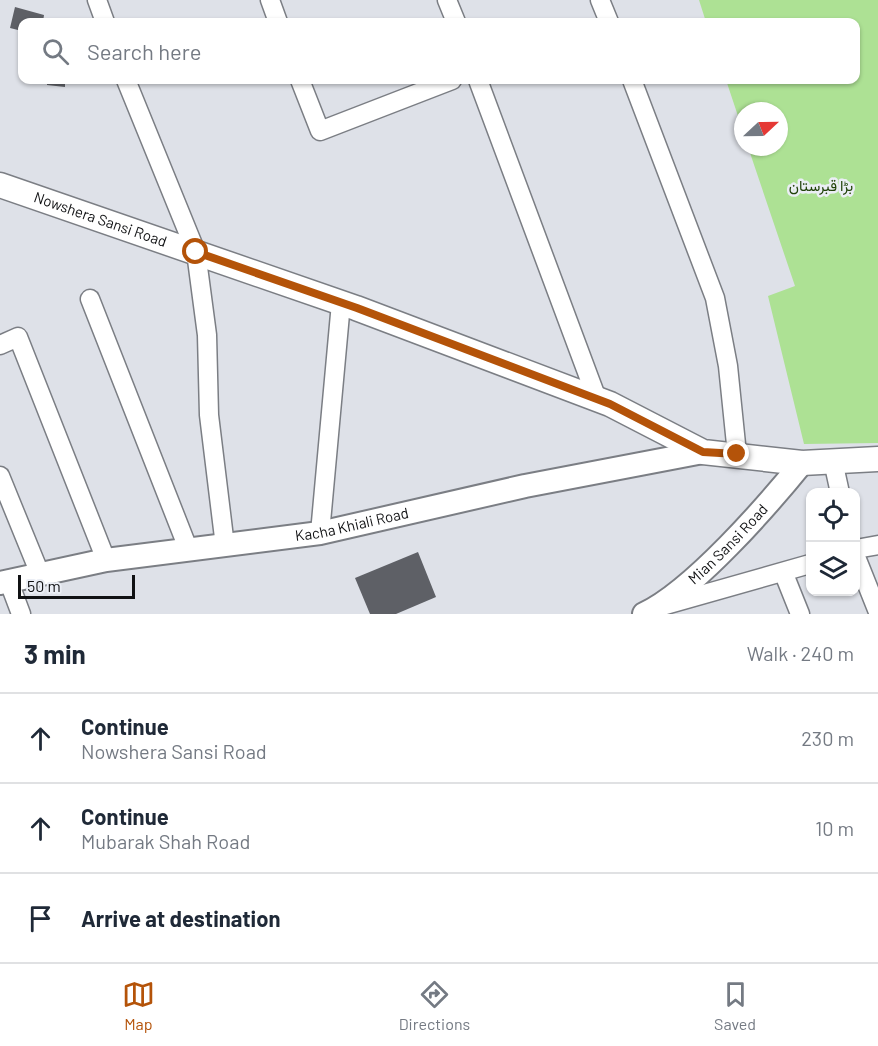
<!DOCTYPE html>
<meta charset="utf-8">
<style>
:root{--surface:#fff;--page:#f6f6f7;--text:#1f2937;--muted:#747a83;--line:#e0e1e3;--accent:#b45309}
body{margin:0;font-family:Barlow,Vazirmatn,sans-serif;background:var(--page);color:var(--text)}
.controls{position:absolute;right:18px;bottom:18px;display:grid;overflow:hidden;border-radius:12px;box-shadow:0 2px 4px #0004}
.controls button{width:54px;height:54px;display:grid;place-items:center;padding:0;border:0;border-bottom:2px solid var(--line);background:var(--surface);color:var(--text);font:30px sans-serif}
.compass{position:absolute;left:734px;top:102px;width:54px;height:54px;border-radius:50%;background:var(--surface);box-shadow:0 2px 4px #0004;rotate:68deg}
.scale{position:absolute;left:18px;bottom:15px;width:117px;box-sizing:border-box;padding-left:6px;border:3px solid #101113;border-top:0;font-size:16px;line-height:21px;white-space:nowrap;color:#101113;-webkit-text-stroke:4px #ebeef5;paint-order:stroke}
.stop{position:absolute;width:18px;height:18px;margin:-14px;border:4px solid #b45309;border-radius:50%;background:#fff}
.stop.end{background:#b45309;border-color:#fff;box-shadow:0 2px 6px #0008}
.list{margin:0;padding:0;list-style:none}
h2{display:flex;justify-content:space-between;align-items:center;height:78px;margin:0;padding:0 24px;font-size:26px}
h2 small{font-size:20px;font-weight:400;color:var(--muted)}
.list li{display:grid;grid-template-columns:39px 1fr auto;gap:18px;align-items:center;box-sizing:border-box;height:90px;padding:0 24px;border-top:2px solid var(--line)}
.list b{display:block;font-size:22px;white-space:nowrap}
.list p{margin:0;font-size:20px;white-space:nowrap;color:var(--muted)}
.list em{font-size:20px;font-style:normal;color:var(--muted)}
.icon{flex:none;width:33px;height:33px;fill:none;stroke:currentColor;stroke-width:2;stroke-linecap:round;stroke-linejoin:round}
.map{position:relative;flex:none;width:878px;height:614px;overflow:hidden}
.search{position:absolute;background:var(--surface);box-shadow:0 2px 4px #0004;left:18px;right:18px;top:18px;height:66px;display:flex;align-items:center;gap:15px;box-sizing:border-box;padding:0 21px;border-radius:12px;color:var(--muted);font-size:22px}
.sheet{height:348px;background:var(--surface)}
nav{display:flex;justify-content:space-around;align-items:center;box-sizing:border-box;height:84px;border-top:2px solid var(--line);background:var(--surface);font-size:16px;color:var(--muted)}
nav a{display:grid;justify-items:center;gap:3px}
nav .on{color:var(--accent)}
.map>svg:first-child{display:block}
.green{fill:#ade194}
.building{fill:#5e6066}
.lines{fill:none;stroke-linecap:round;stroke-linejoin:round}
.minor-casing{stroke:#7b7e84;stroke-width:21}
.tertiary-casing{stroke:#7b7e84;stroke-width:26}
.secondary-casing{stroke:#7b7e84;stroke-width:27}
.minor{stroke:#fff;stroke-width:18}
.tertiary{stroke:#fff;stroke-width:22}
.secondary{stroke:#fff;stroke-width:24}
.route{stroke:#b45309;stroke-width:8}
.labels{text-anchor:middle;stroke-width:5;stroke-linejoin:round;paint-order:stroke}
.park-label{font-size:15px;fill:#204208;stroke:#ebeef5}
.street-label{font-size:15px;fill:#101113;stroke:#ebeef5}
</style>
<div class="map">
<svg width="878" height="614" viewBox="0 0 878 614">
<rect width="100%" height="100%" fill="#dee1e8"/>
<!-- green -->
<polygon class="green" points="699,0 878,0 878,443 804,444 768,296 795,286 748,147 779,147 779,111 743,111 743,131 726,80 856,80 856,22 706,22"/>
<!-- building -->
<g class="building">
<polygon points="15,7 44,15 43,22 22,22 22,31 10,28"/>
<polygon points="47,80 65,80 65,87 47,85"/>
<polygon points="418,552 436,597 396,614 370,614 355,578"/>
</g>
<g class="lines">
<defs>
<g id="minor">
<polyline points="97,0 105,22"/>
<polyline points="270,0 278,22"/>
<polyline points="447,0 456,22"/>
<polyline points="600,0 609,22"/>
<polyline points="126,80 196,252 207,335 209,415 225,546"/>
<polyline points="300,80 320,131 452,80"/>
<polyline points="478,80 597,399"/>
<polyline points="632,80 715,298 728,366 737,454"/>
<polyline points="90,299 189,551"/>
<polyline points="0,345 18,337 106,560"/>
<polyline points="833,461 840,493"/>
<polyline points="0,476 40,574"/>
<polyline points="320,533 341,303"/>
<polyline points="856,549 878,545"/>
<polyline points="856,557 878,612"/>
<polyline points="784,574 800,614"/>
<polyline points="9,582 21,614"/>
<polyline points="662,606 810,564"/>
</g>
<g id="tertiary">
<path id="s1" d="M0,583L106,560L320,533L525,486L703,452"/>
<path id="s2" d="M644,614C693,591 767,506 802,463"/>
</g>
<g id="secondary">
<path id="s3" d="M0,185L356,308L610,404L703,452L802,463L878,459"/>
</g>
</defs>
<!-- minor casing -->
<use href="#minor" class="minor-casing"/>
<!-- tertiary casing -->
<use href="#tertiary" class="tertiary-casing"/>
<!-- secondary casing -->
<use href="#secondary" class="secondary-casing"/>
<!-- minor -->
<use href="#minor" class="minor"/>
<!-- tertiary -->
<use href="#tertiary" class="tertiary"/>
<!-- secondary -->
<use href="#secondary" class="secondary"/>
</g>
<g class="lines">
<!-- route -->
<polyline class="route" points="196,252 357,308 610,404 703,452 737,454"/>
</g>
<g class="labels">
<!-- park labels -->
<g class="park-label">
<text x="821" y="191">بڑا قبرستان</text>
</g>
<!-- street labels -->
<g class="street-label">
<text dy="5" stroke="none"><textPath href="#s3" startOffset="106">Nowshera Sansi Road</textPath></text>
<text dy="5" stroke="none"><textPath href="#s1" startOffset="357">Kacha Khiali Road</textPath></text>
<text dy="5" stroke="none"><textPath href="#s2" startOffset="110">Mian Sansi Road</textPath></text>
</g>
</g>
</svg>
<div class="controls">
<button><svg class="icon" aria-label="locate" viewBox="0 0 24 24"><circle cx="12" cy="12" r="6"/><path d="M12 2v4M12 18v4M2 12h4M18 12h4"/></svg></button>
<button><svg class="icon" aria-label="layers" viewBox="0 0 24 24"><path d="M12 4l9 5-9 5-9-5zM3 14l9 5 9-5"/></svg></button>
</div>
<svg class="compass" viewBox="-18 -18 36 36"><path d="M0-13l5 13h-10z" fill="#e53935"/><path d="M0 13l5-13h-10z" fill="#747a83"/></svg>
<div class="scale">50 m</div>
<div class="stop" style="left:196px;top:252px"></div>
<div class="stop end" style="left:737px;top:454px"></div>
<div class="search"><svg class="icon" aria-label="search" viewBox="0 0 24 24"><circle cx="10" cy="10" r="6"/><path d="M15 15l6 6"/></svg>Search here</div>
</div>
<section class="sheet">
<h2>3 min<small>Walk · 240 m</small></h2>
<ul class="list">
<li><svg class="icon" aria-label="ahead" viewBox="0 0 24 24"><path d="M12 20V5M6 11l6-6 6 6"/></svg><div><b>Continue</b><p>Nowshera Sansi Road</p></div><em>230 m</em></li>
<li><svg class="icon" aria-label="ahead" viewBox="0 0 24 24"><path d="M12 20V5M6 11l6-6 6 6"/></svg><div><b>Continue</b><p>Mubarak Shah Road</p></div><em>10 m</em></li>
<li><svg class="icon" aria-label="arrive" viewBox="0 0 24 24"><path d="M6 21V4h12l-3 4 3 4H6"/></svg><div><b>Arrive at destination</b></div></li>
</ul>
</section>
<nav>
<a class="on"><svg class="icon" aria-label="map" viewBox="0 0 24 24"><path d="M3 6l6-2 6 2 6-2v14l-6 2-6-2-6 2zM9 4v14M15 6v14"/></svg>Map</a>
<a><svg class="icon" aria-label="directions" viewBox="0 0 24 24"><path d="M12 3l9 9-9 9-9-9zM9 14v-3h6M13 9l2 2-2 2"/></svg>Directions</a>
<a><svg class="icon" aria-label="saved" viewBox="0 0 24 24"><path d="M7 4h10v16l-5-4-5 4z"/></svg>Saved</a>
</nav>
